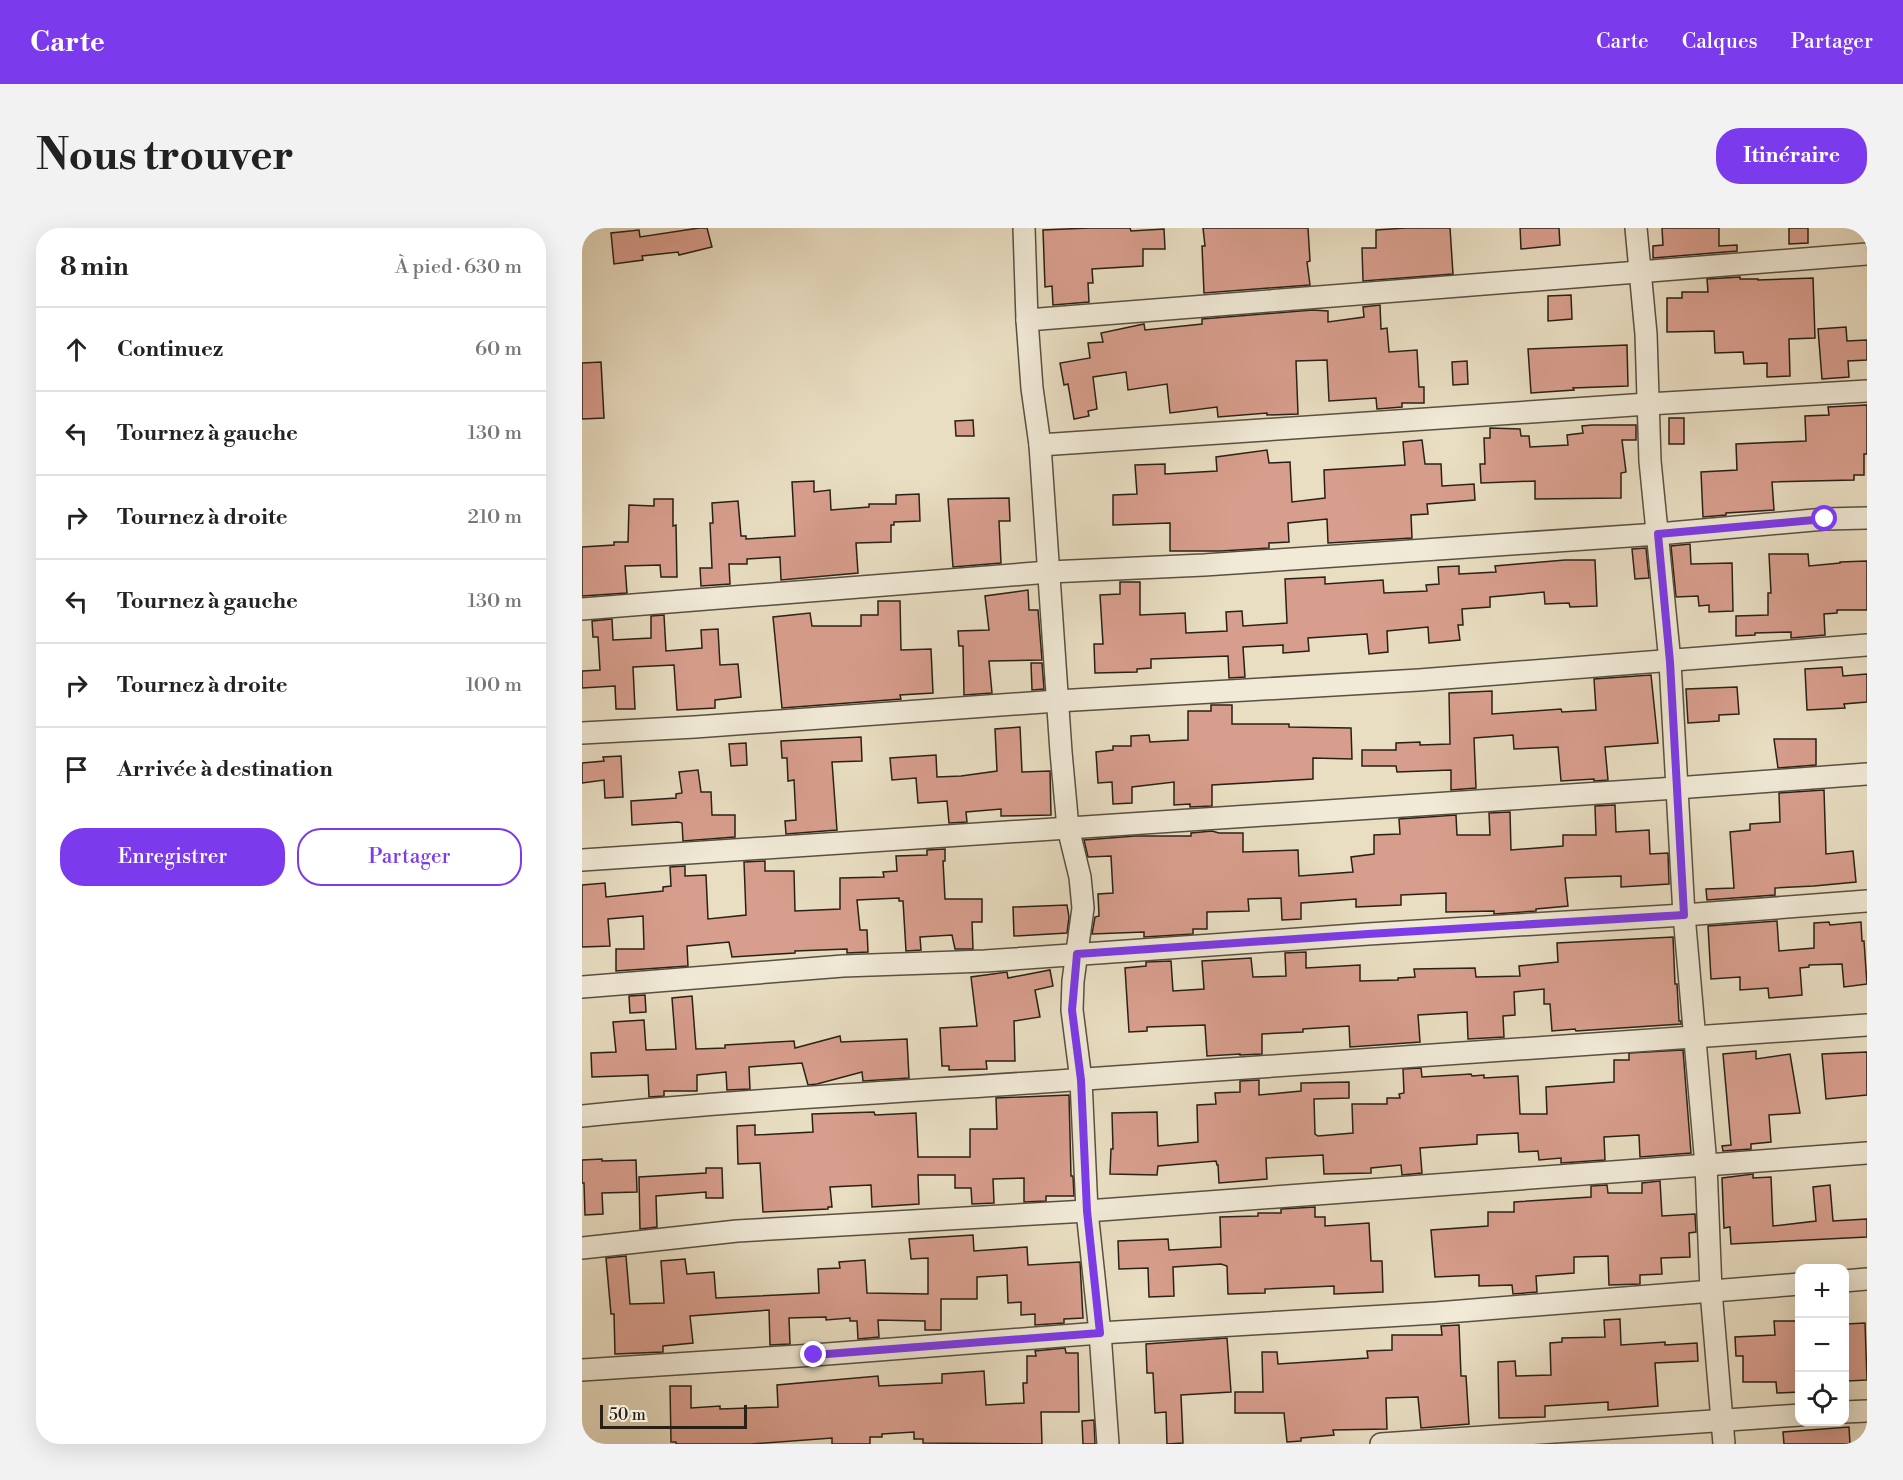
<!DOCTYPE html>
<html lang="fr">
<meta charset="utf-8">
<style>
:root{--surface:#fff;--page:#f2f2f2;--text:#222;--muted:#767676;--line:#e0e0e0;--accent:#7c3aed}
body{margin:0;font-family:"Libre Bodoni",serif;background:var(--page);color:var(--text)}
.controls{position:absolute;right:18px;bottom:18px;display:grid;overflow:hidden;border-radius:12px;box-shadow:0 6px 24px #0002}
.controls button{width:54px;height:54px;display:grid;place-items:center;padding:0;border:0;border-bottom:2px solid var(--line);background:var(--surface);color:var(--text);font:30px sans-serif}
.scale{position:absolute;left:18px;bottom:15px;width:147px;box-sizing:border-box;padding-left:6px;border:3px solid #292116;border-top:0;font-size:16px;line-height:21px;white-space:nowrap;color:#292116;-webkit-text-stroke:4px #f1ead7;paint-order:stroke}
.stop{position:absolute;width:18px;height:18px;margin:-14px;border:4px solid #7c3aed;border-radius:50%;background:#fff}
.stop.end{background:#7c3aed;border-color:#fff;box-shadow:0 2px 6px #0008}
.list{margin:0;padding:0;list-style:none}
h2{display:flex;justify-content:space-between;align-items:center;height:78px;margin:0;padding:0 24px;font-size:26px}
h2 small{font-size:20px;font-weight:400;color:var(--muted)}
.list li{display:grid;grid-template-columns:39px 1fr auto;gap:18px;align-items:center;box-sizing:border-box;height:84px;padding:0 24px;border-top:2px solid var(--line)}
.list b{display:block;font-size:22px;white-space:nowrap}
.list em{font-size:20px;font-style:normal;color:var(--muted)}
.actions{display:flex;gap:12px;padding:18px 24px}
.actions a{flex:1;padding:14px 0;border:2px solid var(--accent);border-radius:24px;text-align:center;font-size:21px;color:var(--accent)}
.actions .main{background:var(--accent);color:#fff}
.icon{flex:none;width:33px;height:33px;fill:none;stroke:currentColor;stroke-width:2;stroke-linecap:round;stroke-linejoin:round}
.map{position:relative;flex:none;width:1285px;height:1216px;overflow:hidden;border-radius:24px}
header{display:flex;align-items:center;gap:36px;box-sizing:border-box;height:84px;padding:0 30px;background:var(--accent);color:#fff}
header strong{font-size:28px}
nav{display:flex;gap:33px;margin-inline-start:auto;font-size:21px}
.intro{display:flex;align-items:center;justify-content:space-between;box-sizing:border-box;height:144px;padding:0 36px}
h1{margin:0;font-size:42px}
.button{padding:15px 27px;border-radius:24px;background:var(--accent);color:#fff;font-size:21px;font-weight:700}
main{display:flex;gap:36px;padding:0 36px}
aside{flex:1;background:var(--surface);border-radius:24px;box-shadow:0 6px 24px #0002}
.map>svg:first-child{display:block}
.building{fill:#d89e8d;stroke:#292116;stroke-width:1.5}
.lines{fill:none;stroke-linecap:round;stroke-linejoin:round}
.minor-casing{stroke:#595041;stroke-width:24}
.minor{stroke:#f1ead7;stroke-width:21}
.route{stroke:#7c3aed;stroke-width:8}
</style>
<header>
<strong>Carte</strong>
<nav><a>Carte</a><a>Calques</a><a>Partager</a></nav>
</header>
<div class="intro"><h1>Nous trouver</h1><a class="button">Itinéraire</a></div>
<main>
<aside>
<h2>8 min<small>À pied · 630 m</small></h2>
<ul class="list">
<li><svg class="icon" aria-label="ahead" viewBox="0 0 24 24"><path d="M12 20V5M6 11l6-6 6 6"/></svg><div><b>Continuez</b></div><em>60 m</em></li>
<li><svg class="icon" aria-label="left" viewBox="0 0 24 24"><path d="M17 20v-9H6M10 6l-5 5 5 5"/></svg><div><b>Tournez à gauche</b></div><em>130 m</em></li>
<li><svg class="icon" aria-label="right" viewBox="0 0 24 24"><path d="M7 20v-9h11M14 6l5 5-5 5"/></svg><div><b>Tournez à droite</b></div><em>210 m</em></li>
<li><svg class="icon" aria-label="left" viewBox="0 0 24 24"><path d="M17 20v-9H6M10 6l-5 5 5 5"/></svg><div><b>Tournez à gauche</b></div><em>130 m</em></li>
<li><svg class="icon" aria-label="right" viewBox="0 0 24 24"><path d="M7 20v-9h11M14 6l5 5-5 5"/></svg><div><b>Tournez à droite</b></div><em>100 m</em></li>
<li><svg class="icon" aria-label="arrive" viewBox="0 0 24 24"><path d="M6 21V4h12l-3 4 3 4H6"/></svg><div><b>Arrivée à destination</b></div></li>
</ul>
<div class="actions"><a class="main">Enregistrer</a><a>Partager</a></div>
</aside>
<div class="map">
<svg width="1285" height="1216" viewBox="0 0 1285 1216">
<rect width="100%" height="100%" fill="#e9dec2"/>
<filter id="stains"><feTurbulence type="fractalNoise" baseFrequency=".00333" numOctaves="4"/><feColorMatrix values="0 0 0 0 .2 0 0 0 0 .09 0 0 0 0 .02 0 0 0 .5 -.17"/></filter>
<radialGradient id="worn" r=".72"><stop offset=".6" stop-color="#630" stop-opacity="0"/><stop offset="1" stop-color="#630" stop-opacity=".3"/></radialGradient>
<!-- building -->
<g class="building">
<polygon points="117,0 125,0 130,19 97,27 96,24 60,28 61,32 32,36 29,5 57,2 58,9"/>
<polygon points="507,0 548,0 549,3 582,1 583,21 561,21 561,38 510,41 511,55 506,55 507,74 471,77 470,58 463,59 461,2"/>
<polygon points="621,0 726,0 728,33 725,34 728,57 622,65 620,18 623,18"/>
<polygon points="824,0 868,0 871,46 781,53 780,20 794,20 794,2"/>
<polygon points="938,0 977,0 978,17 939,21"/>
<polygon points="1080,0 1137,0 1137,18 1155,17 1155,23 1071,30 1071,18 1081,17"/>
<polygon points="1207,0 1226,0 1226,15 1207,16"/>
<polygon points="1158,49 1158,51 1176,51 1176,52 1231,50 1233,110 1207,111 1208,148 1185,149 1185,135 1162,136 1161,124 1133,125 1132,103 1085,104 1085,70 1100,70 1100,64 1126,64 1125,51"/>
<polygon points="989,67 990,91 966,93 966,68"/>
<polygon points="798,77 799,101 805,100 807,124 835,122 837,159 842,159 842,175 820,175 820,179 795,181 794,170 747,173 745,132 714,133 716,186 685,187 685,185 636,189 635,179 588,185 585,156 546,162 544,144 511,149 515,181 506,183 507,188 492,191 486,156 482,157 478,135 508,130 506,115 521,114 519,105 562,96 563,102 620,96 620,91 731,82 746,83 746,94 782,89 781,79"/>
<polygon points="1264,99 1265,113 1285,112 1285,132 1266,133 1267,149 1240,151 1236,101"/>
<polygon points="1045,117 1046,158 991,160 992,162 949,165 946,121"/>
<polygon points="885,133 886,156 871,157 870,134"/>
<polygon points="19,134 22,190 0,191 0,135"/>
<polygon points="1285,177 1285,226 1282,226 1282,247 1272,247 1272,252 1190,254 1192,282 1144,285 1144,287 1121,289 1119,244 1155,242 1154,216 1224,213 1223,188 1247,187 1246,179"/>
<rect x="1087" y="190" width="15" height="26"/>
<polygon points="391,192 392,208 374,208 373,193"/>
<polygon points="1010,197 1054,197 1054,212 1040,212 1044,244 1039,245 1039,270 953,271 953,253 899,255 898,236 903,236 902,210 908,210 908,200 938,201 939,208 947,208 948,219 986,217 985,207 1001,205 1000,198"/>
<polygon points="840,212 843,236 859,236 860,258 892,256 893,272 845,276 846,286 829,287 830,310 746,315 745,291 706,295 707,314 687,315 687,320 639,323 588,323 588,295 531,297 531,267 555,266 553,237 583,236 583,246 635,243 634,229 685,222 687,235 708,234 710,274 743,270 742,242 823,237 821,214"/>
<polygon points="232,253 232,264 248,262 249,282 287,279 287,276 314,276 314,267 337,266 338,293 312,294 312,297 309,297 309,314 274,315 276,345 199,352 198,329 165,331 165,336 147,336 148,356 119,358 118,340 130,340 128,295 131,295 130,275 156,273 159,308 164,308 164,311 213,308 210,254"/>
<polygon points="427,270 428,293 417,293 419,335 371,339 366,271"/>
<polygon points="72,271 91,271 91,298 94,297 95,349 79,349 78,337 43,338 45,365 0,368 0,319 32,317 32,314 46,314 47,277 72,278"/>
<polygon points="1108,316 1109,336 1150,335 1151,383 1127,384 1127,377 1117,378 1116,368 1094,369 1089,318"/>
<polygon points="1064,320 1067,350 1053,351 1050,321"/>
<polygon points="1187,326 1226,326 1227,338 1258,335 1258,334 1285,333 1285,382 1255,382 1255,385 1242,386 1243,407 1209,410 1209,404 1173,405 1173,407 1154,408 1154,388 1186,387 1186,365 1189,365"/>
<polygon points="983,332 1013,332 1015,378 988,379 987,375 963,376 962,364 908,369 908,379 880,381 881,397 876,397 878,412 847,415 846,399 805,403 806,424 787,426 785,406 726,410 727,423 701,425 701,417 661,419 663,449 647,450 646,428 569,431 569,440 555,441 555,444 513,445 512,416 521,416 518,367 538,366 538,354 558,354 558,387 603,385 604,405 645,403 644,384 660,383 661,398 705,395 703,351 743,349 743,356 801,352 802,365 845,363 844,357 857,356 856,339 877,338 877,346 914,344 913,338"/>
<polygon points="446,362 447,382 456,382 460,432 407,433 410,465 382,467 381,418 377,418 376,403 407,402 403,368"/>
<polygon points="296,373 318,373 319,422 349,421 351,465 318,467 319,471 200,480 191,389 228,385 230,398 279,398 279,387 296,387"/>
<polygon points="82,387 84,423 120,420 119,402 136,401 138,437 156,436 159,469 133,472 133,480 95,482 92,437 51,439 53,481 34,481 33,458 0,460 0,443 18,442 16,409 11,409 10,393 30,391 31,412 69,410 69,388"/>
<polygon points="449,435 460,435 462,461 450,462"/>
<polygon points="1260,439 1261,448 1285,446 1285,474 1262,476 1263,480 1225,482 1223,441"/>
<polygon points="1069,447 1076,515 1023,519 1026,552 1012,553 1012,551 979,553 976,519 932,521 931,507 892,510 894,560 869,562 869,542 815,544 814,538 780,538 780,522 814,522 814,515 838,514 838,517 868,516 867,465 910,463 910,486 979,481 980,484 1014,482 1012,451"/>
<polygon points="1155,459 1157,486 1137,487 1137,493 1106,495 1104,461"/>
<polygon points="629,477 650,477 650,496 707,496 707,499 769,500 770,531 731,530 731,551 630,557 630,578 608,579 608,576 592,577 592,554 550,559 550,575 531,576 530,554 516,555 514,524 531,522 531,518 549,518 549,508 567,507 568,514 606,512 606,483 629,483"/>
<polygon points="438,499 440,544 468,543 469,587 419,588 419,581 384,584 385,594 367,595 365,573 336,575 334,550 310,552 308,530 354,527 355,549 379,548 415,543 413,501"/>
<polygon points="279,509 280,533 250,534 255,602 204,606 203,593 214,592 212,552 206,553 205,530 200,530 199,513"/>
<polygon points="1192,511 1234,511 1234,537 1196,540"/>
<polygon points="164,515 165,537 149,538 147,516"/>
<polygon points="39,528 41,569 23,570 22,552 0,555 0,535 22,533 21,529"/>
<polygon points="116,542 119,564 129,564 130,587 153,587 153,609 101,613 100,595 96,594 50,597 49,573 94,570 94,566 100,565 97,544"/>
<polygon points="1242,562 1244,626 1271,623 1274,654 1232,658 1193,660 1193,667 1125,672 1124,661 1152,660 1148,604 1168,602 1168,596 1198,594 1197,565"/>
<polygon points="1033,577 1034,604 1067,602 1068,626 1086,625 1087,656 1039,659 1039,648 983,650 986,678 954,681 954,683 912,686 912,683 864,684 864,665 819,667 819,677 774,679 774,671 719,675 719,691 700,692 699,670 666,671 667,683 625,684 625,701 611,701 611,706 562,709 562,704 510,706 513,689 517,688 516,666 531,665 529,628 506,629 502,612 553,608 609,608 609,605 630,603 637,605 661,605 661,624 716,622 717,648 771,644 769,629 792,626 792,607 818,606 817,591 874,587 875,607 908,607 907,585 928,584 929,622 981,618 981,607 1014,607 1013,578"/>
<polygon points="363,621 363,633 361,633 363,671 400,671 400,694 390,694 391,721 373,721 370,707 338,709 339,722 324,723 321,673 317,673 317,670 275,672 278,702 285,702 286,724 265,725 265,721 213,723 213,725 150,729 147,714 105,718 106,738 34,743 34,721 62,721 61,688 26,691 28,718 0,719 0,657 23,655 24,669 81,663 81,659 89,658 88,639 103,638 103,648 124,647 126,691 164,687 162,634 183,633 183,643 212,643 213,683 258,681 258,650 302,649 301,644 315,643 314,628 345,627 345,622"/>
<polygon points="485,677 487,689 485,705 432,708 431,679"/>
<polygon points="1195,693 1197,723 1232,720 1232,695 1247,694 1248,697 1279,694 1280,713 1282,713 1285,756 1262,759 1260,736 1227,737 1227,739 1218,740 1220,767 1187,770 1186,760 1158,762 1158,749 1129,751 1126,698"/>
<polygon points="1091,709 1093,756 1095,756 1097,793 1099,793 1099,796 994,803 993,801 970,803 968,776 962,776 962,761 932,764 933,787 921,788 922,809 886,811 885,784 836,787 838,814 768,819 767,798 721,801 721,804 680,806 680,826 658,827 658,826 625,828 623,797 565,799 565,803 547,804 543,740 564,738 564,734 589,733 591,763 622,761 620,733 669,730 671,749 704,748 703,725 724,724 724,740 778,737 778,753 816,752 816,750 833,749 832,741 893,740 894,749 938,748 937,738 976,734 975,715"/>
<polygon points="468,742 471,758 453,762 458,789 432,793 433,833 404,833 405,841 367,842 367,838 360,838 358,800 395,798 389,749 425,744 426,750"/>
<polygon points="63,767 64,784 48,785 47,768"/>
<polygon points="110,768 114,821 143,820 143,817 212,813 213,820 258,808 259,814 325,811 327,850 281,853 280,844 235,856 226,857 220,835 167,839 168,861 145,862 144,844 115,847 115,863 82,863 82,868 67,869 66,847 10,849 9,825 34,824 31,794 62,792 64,822 94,821 90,770"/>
<polygon points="1101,822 1109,925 1058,929 1057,907 1022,909 1023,932 979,935 979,930 957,932 956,923 937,924 936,905 895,907 895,916 838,920 840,945 820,947 819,937 789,940 789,945 742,946 741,927 684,930 685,951 637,955 636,937 635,937 634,933 576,938 575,947 528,946 529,921 531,921 530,885 575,884 576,918 616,914 615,877 634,876 633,865 658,864 658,853 677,852 677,867 719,863 719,855 767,854 767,870 732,871 733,906 736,908 771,905 770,876 805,876 805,870 818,870 817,866 822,865 821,841 839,840 840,849 889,846 890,848 902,847 902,850 936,848 938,886 965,886 964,859 1032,854 1032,832 1047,832 1047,825"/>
<polygon points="1174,823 1174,831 1208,826 1218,885 1187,887 1189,914 1169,916 1169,921 1141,923 1140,918 1149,917 1141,826"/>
<polygon points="1285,824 1285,867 1244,871 1240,826"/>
<polygon points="487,867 489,948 491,948 492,968 464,968 464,973 442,974 442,950 411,951 412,975 390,976 389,960 373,960 373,947 336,947 337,976 290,979 289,957 248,959 250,979 246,979 246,981 181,984 178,935 156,936 155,898 173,897 173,907 231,904 230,886 292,884 293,887 334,885 336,929 388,929 388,901 415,901 414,870"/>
<polygon points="20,931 20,933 54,932 55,964 20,965 21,986 3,987 2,955 0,955 0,932"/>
<polygon points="124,940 140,940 141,970 124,970 124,964 74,968 75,999 58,1001 57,949 124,945"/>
<polygon points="1171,946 1171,950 1189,949 1191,998 1234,993 1231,959 1248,957 1251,993 1285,991 1285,1009 1149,1016 1148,999 1142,1000 1140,950"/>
<polygon points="1078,953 1080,988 1113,986 1114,1004 1107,1005 1108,1029 1079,1030 1080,1046 1058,1047 1058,1056 1027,1057 1026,1028 992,1029 992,1045 954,1048 955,1064 931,1066 930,1057 897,1058 897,1047 853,1049 849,1002 906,998 906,984 932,984 932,974 1009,969 1009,958 1025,957 1026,965 1060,965 1060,955"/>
<polygon points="733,979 733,989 743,989 743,998 787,995 789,1033 800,1033 801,1064 752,1066 752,1058 683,1061 683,1065 646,1066 645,1038 639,1036 591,1039 592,1068 567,1069 566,1040 537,1041 536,1013 586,1011 587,1022 639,1019 638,989 676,988 676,985 699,985 699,981"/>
<polygon points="391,1007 392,1023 445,1019 446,1037 498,1034 501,1090 482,1091 482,1095 453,1097 453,1086 439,1087 439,1074 426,1075 425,1047 395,1049 395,1071 359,1071 359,1102 343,1102 343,1093 296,1092 297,1109 276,1111 275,1093 268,1093 268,1090 244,1092 244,1089 207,1090 208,1116 188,1117 187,1082 108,1088 111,1115 81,1118 81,1124 33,1126 32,1086 29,1086 24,1030 44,1028 48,1076 82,1075 79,1033 103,1031 105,1046 132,1044 134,1070 237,1065 236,1041 258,1040 257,1034 283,1032 285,1065 346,1066 346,1030 329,1031 327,1011"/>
<polygon points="1038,1091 1039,1117 1083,1114 1083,1117 1115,1115 1116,1133 1073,1135 1076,1178 1026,1182 1026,1174 963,1178 963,1189 917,1190 916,1134 933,1133 934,1148 969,1147 968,1115 980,1114 980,1110 1023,1109 1022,1092"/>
<polygon points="1192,1093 1218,1093 1218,1164 1195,1165 1194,1154 1161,1154 1161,1128 1154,1128 1153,1109 1193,1107"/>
<polygon points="1283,1095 1285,1152 1265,1153 1263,1123 1264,1123 1264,1096"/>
<polygon points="877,1097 879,1148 884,1148 887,1196 839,1200 836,1169 804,1170 805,1201 751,1202 752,1207 719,1210 719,1213 705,1214 702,1185 653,1185 653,1164 681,1164 680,1124 695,1124 696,1136 786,1130 785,1123 810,1122 810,1107 860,1107 859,1098"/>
<polygon points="645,1110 649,1164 599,1167 601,1215 585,1216 584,1184 573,1185 571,1145 565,1145 564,1116"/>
<polygon points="483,1120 484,1125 496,1125 497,1184 459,1184 460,1216 341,1215 341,1211 332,1211 332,1204 300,1206 300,1209 288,1209 288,1216 250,1216 250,1210 169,1216 94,1216 94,1214 89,1214 88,1158 109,1158 109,1180 138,1178 138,1181 196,1179 195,1157 296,1148 297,1158 360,1155 360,1146 402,1143 404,1177 442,1175 441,1155 445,1155 445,1128 454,1128 453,1123"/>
<polygon points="512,1192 513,1216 501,1216 500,1193"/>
<polygon points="1267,1199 1268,1216 1202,1216 1201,1204"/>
</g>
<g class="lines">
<defs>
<g id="minor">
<polyline points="442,0 445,92 450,160 458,217 479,524 486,600 498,649 501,680 491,753 490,782 499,852 505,983 518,1105 526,1216"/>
<polyline points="1054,0 1064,106 1068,233 1088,434 1102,687 1124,937 1129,1063 1142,1216"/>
<polyline points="445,92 1285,26"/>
<polyline points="458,217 1066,176 1285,163"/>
<polyline points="0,381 467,344 622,337 1076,306 1243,291 1285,290"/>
<polyline points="0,505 113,499 475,473 837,452 1285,417"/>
<polyline points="0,632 1094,560 1285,546"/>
<polyline points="0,759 261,738 403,733 786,706 1102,687 1285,673"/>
<path d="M0,888C168,871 336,863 504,851C764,833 1024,813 1285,797"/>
<polyline points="0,1020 155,1003 505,983 1285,925"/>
<polyline points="1262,1053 1285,1051"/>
<polyline points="0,1142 232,1127 518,1105 854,1085 1218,1056"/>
<polyline points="1262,1184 1285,1183"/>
<polyline points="799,1216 1218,1187"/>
</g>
</defs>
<!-- minor casing -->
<use href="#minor" class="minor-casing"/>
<!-- minor -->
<use href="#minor" class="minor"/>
</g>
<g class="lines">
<!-- route -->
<polyline class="route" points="232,1127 518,1105 505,983 499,852 490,782 495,726 786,706 1102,687 1088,434 1076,306 1243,291"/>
</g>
<rect width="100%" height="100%" filter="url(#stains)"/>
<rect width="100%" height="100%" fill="url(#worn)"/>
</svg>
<div class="controls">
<button>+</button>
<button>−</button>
<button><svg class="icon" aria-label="locate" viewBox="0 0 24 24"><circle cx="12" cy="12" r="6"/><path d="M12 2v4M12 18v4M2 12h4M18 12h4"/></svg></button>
</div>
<div class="scale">50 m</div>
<div class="stop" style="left:1243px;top:291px"></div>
<div class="stop end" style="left:232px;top:1127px"></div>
</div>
</main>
